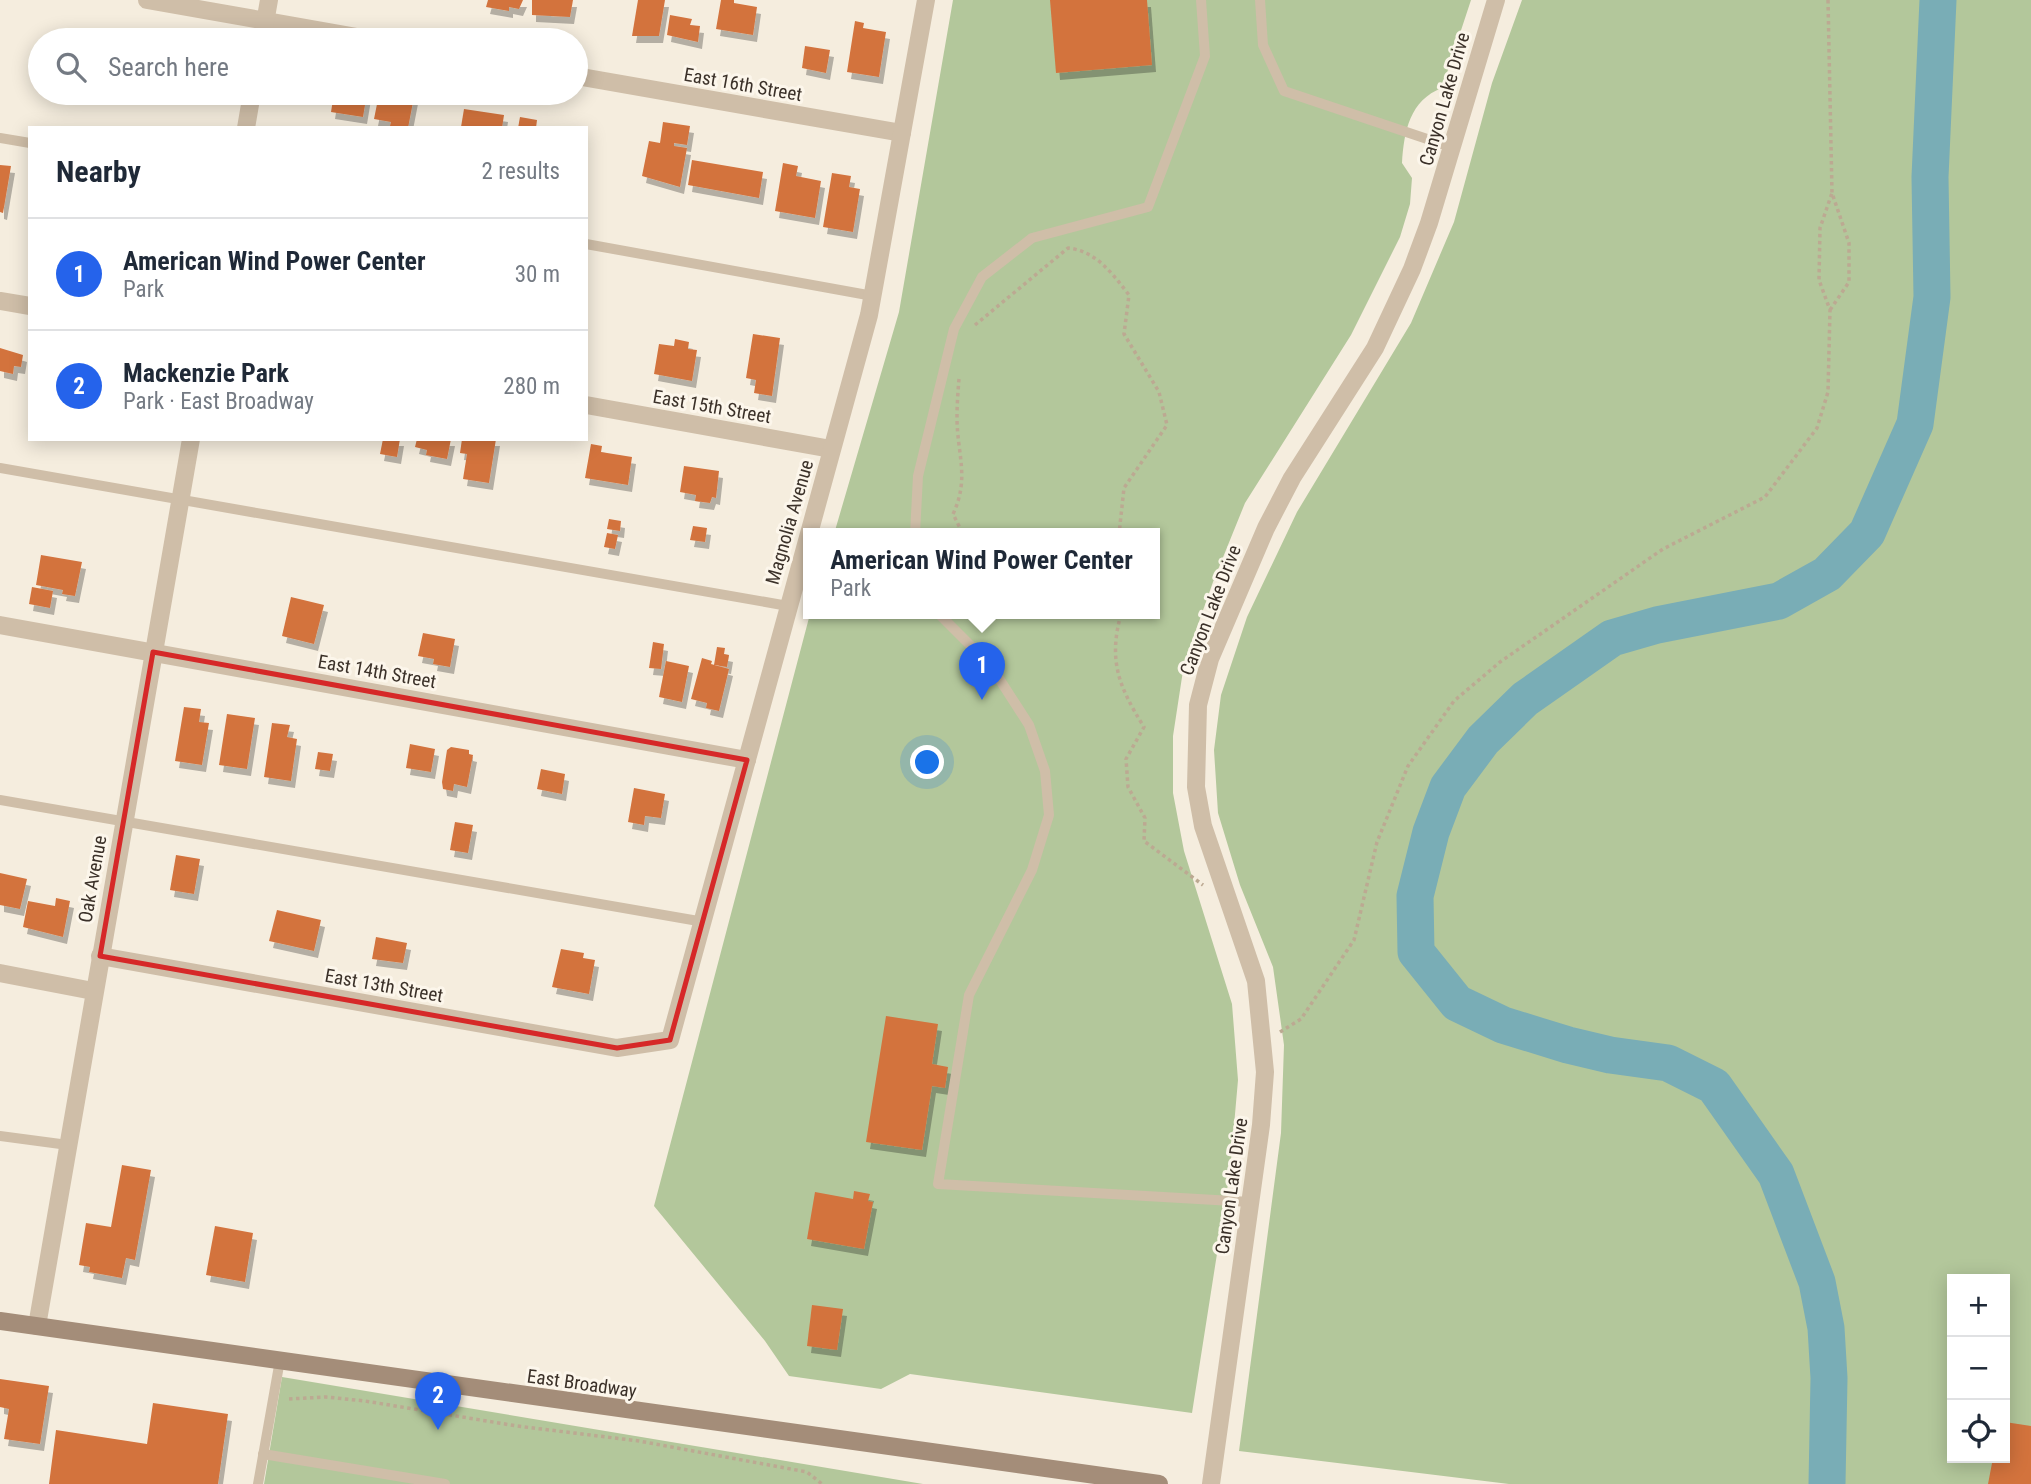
<!DOCTYPE html>
<meta charset="utf-8">
<style>
:root{--surface:#fff;--page:#f2f2f3;--text:#1f2937;--muted:#747a83;--line:#e0e1e3;--accent:#2563eb}
body{margin:0;font-family:"Roboto Condensed",sans-serif;background:var(--page);color:var(--text)}
.controls{position:absolute;right:21px;bottom:21px;display:grid;overflow:hidden;border-radius:0px;box-shadow:0 4px 18px #0003}
.controls button{width:63px;height:63px;display:grid;place-items:center;padding:0;border:0;border-bottom:2px solid var(--line);background:var(--surface);color:var(--text);font:35px sans-serif}
.you{position:absolute;left:928px;top:763px;width:24px;height:24px;margin:-18px;border:5px solid #fff;border-radius:50%;background:#1a73e8;box-shadow:0 0 0 10px #1a73e833}
.badge{display:grid;place-items:center;width:46px;height:46px;border-radius:50%;background:var(--accent);color:#fff;font-size:23px;font-weight:700}
.pin{position:absolute;translate:-50% -58px;filter:drop-shadow(0 2px 4px #0008)}
.pin::after{content:'';position:absolute;top:37px;width:24px;height:21px;background:inherit;clip-path:polygon(0 0,100% 0,50% 100%)}
.popup{position:absolute;left:803px;top:528px;width:357px;height:91px;box-sizing:border-box;display:grid;place-content:center;border-radius:0px;background:var(--surface);filter:drop-shadow(0 2px 5px #0005);font-size:23px;white-space:nowrap;color:var(--muted)}
.popup b{font-size:26px;color:var(--text)}
.popup::after{content:'';position:absolute;left:50%;top:100%;margin-left:-14px;border:14px solid transparent;border-top-color:var(--surface)}
.list{margin:0;padding:0;list-style:none}
h2{display:flex;justify-content:space-between;align-items:center;height:91px;margin:0;padding:0 28px;font-size:30px}
h2 small{font-size:23px;font-weight:400;color:var(--muted)}
.list li{display:grid;grid-template-columns:46px 1fr auto;gap:21px;align-items:center;box-sizing:border-box;height:112px;padding:0 28px;border-top:2px solid var(--line)}
.list b{display:block;font-size:26px;white-space:nowrap}
.list p{margin:0;font-size:23px;white-space:nowrap;color:var(--muted)}
.list em{font-size:23px;font-style:normal;color:var(--muted)}
.icon{flex:none;width:38px;height:38px;fill:none;stroke:currentColor;stroke-width:2;stroke-linecap:round;stroke-linejoin:round}
.map{position:relative;flex:none;width:2031px;height:1484px;overflow:hidden}
.search{position:absolute;background:var(--surface);box-shadow:0 4px 18px #0003;left:28px;top:28px;width:560px;height:77px;display:flex;align-items:center;gap:18px;box-sizing:border-box;padding:0 24px;border-radius:38px;color:var(--muted);font-size:26px}
.panel{position:absolute;background:var(--surface);box-shadow:0 4px 18px #0003;left:28px;top:126px;width:560px;height:315px;border-radius:0px}
.map>svg:first-child{display:block}
.green{fill:#b3c79b;fill-rule:evenodd}
.lines{fill:none;stroke-linecap:round;stroke-linejoin:round}
.river{stroke:#79adb6;stroke-width:37}
.building{fill:#d3733e;filter:url(#shadow)}
.path{stroke:#bca992;stroke-width:3.5;stroke-dasharray:3.5 3.5;stroke-linecap:butt}
.service{stroke:#cfbea8;stroke-width:10}
.minor{stroke:#cfbea8;stroke-width:18}
.tertiary{stroke:#cfbea8;stroke-width:18}
.secondary{stroke:#a48d79;stroke-width:18}
.marked{fill:none;stroke:#d62828;stroke-width:5;stroke-linejoin:round}
.labels{text-anchor:middle;stroke-width:6;stroke-linejoin:round;paint-order:stroke}
.street-label{font-size:19px;fill:#3b3129;stroke:#fcf6eb}
</style>
<div class="map">
<svg width="2031" height="1484" viewBox="0 0 2031 1484">
<defs>
<filter id="shadow"><feDropShadow dx="4" dy="7" stdDeviation="0" flood-color="#0004"/></filter>
</defs>
<rect width="100%" height="100%" fill="#f5edde"/>
<!-- green -->
<g class="green">
<path d="M953,0H1471L1442,88C1410,100 1404,131 1402,163L1412,178L1410,204L1400,237L1351,335L1245,503L1213,582L1184,664L1173,736V793L1184,851L1232,1004L1238,1080L1230,1171L1192,1413L910,1374L881,1389L789,1376L765,1341L654,1206L810,614H1155V534H834L899,312Z"/>
<path d="M1522,0H2031V1484H1509L1239,1451L1281,1133L1284,1045L1273,967L1240,885L1218,813L1214,750L1221,695L1247,617L1297,512L1411,323L1454,222L1492,83ZM1952,1279H2005V1458H1952Z"/>
<polygon points="282,1377 923,1484 264,1484"/>
</g>
<g class="lines">
<!-- river -->
<polyline class="river" points="1827,1484 1829,1378 1826,1328 1817,1282 1776,1174 1714,1086 1668,1063 1610,1055 1568,1045 1503,1025 1457,1003 1416,952 1415,896 1431,832 1448,787 1483,740 1525,699 1612,638 1657,625 1779,601 1827,574 1867,533 1915,424 1932,297 1930,177 1938,0"/>
</g>
<!-- building -->
<g class="building">
<polygon points="488,0 523,0 519,9 509,7 509,11 486,7"/>
<polygon points="532,0 573,0 570,17 532,15"/>
<polygon points="638,0 665,0 659,36 632,36"/>
<polygon points="721,0 734,0 734,3 757,7 753,35 716,29"/>
<polygon points="1050,0 1147,0 1152,65 1056,73"/>
<polygon points="670,15 692,19 690,25 700,26 698,42 667,35"/>
<polygon points="855,21 864,23 863,28 886,32 879,77 847,72"/>
<polygon points="805,46 830,50 826,73 802,68"/>
<polygon points="38,49 40,50 40,80 33,79"/>
<polygon points="334,93 367,93 363,117 331,112"/>
<polygon points="379,94 414,97 408,128 390,126 391,122 374,119"/>
<polygon points="464,109 504,115 502,128 461,127"/>
<polygon points="520,117 537,120 536,128 518,128"/>
<polygon points="663,122 690,126 687,145 674,143 674,146 687,148 680,187 642,176 649,141 660,143"/>
<polygon points="692,160 763,172 759,198 688,185"/>
<polygon points="783,163 798,166 796,176 821,181 815,218 775,211"/>
<polygon points="0,165 11,166 3,213 0,212"/>
<polygon points="832,173 851,176 849,187 860,189 853,232 823,227"/>
<polygon points="753,334 780,338 772,396 754,393 756,380 746,378"/>
<polygon points="675,339 689,342 688,349 697,350 692,381 654,374 659,344 674,346"/>
<polygon points="0,348 23,355 21,367 14,366 13,374 0,371"/>
<polygon points="383,439 400,439 397,457 380,454"/>
<polygon points="417,439 451,439 447,459 426,455 427,450 415,447"/>
<polygon points="462,439 496,439 489,483 463,479 467,454 460,453"/>
<polygon points="591,444 602,446 601,452 632,457 628,485 585,478"/>
<polygon points="684,466 719,471 716,498 712,497 710,503 695,501 696,495 680,492"/>
<polygon points="609,519 621,521 620,531 607,529"/>
<polygon points="693,526 707,528 705,542 690,540"/>
<polygon points="607,533 618,535 615,549 604,547"/>
<polygon points="41,555 82,562 75,596 62,594 63,590 36,585"/>
<polygon points="32,587 53,591 50,608 29,604"/>
<polygon points="291,597 324,605 314,644 282,636"/>
<polygon points="423,633 455,639 450,667 433,664 434,659 418,656"/>
<polygon points="653,642 664,644 661,669 649,668"/>
<polygon points="717,647 725,648 724,654 729,655 727,667 714,665"/>
<polygon points="702,658 712,661 711,664 729,669 719,711 706,708 707,703 691,699"/>
<polygon points="666,661 689,666 682,702 659,697"/>
<polygon points="184,707 201,709 199,722 209,723 202,765 175,761"/>
<polygon points="227,714 255,718 247,769 219,765"/>
<polygon points="272,723 290,725 287,737 297,739 291,781 264,777"/>
<polygon points="410,744 435,749 431,772 406,768"/>
<polygon points="451,747 469,750 469,754 473,755 467,787 454,784 453,791 443,789 442,782 447,750"/>
<polygon points="318,752 333,754 330,771 315,769"/>
<polygon points="541,769 565,774 562,794 537,789"/>
<polygon points="634,788 665,794 661,818 645,816 644,825 628,822"/>
<polygon points="455,822 473,825 468,853 450,850"/>
<polygon points="176,855 200,859 194,894 170,890"/>
<polygon points="0,873 27,879 20,909 0,905"/>
<polygon points="56,898 70,901 63,937 23,927 28,901 55,906"/>
<polygon points="277,910 321,920 314,951 269,941"/>
<polygon points="376,937 407,943 403,963 372,959"/>
<polygon points="561,949 584,953 583,958 595,960 589,994 552,987"/>
<polygon points="886,1016 938,1024 932,1064 948,1067 945,1088 932,1086 922,1150 866,1142"/>
<polygon points="122,1165 151,1170 135,1260 126,1258 122,1278 89,1272 90,1267 79,1265 86,1223 111,1227"/>
<polygon points="854,1191 870,1194 868,1201 873,1202 864,1249 807,1239 815,1192 853,1199"/>
<polygon points="215,1226 253,1233 245,1282 206,1275"/>
<polygon points="812,1305 843,1309 837,1350 807,1346"/>
<polygon points="0,1379 49,1386 40,1444 4,1439 9,1409 0,1407"/>
<polygon points="153,1403 228,1414 218,1484 49,1484 56,1430 147,1444"/>
<polygon points="2005,1422 2031,1426 2031,1484 1988,1484 1993,1458 2005,1458"/>
</g>
<g class="lines">
<!-- path -->
<g class="path">
<polyline points="1828,0 1832,193 1849,243 1849,282 1830,310"/>
<path d="M975,325L1068,248C1096,251 1112,273 1129,295L1124,334L1159,392L1167,425L1124,488L1119,534"/>
<path d="M959,379C958,391 957,404 957,417C957,454 970,478 953,514L963,534"/>
<path d="M1121,614C1108,661 1119,687 1144,727L1126,759L1128,787L1145,818L1144,841L1203,885"/>
<polyline points="1280,1032 1301,1019 1354,940 1377,842 1408,766 1454,701 1500,662 1663,549 1765,497 1817,428 1828,392 1830,310 1819,280 1820,228 1832,193"/>
<polyline points="289,1399 326,1397 365,1401 517,1426 639,1441 807,1472 822,1484"/>
</g>
<!-- service -->
<g class="service">
<polyline points="1260,0 1263,45 1284,91 1451,147"/>
<polyline points="0,138 30,143"/>
<polyline points="586,244 873,296"/>
<polyline points="0,468 788,606"/>
<polyline points="915,534 918,476 954,329 982,277 1032,238 1148,207 1205,56 1201,0"/>
<polyline points="939,614 991,666 1029,725 1045,771 1049,815 1032,870 969,995 938,1184 1250,1202"/>
<polyline points="0,800 704,922"/>
<polyline points="0,1136 68,1145"/>
<polyline points="263,1454 445,1484"/>
<polyline points="258,1484 280,1360"/>
</g>
<!-- minor -->
<g class="minor">
<polyline points="147,0 374,40"/>
<polyline points="262,40 269,0"/>
<polyline points="576,76 902,133"/>
<polyline points="246,128 252,93"/>
<polyline points="0,301 30,306"/>
<polyline points="586,405 831,449"/>
<polyline points="0,625 747,760"/>
<polyline points="100,956 617,1048 670,1040 869,315 926,0"/>
<polyline points="0,973 93,991"/>
<polyline points="37,1326 191,439"/>
</g>
<!-- tertiary -->
<polyline class="tertiary" points="1211,1484 1261,1125 1265,1072 1256,981 1203,826 1196,787 1198,705 1210,659 1266,528 1292,478 1375,348 1412,269 1429,223 1496,0"/>
<!-- secondary -->
<polyline class="secondary" points="0,1321 1159,1484"/>
</g>
<!-- marked area -->
<path class="marked" d="M153,652L747,760L670,1040L617,1048L100,956Z"/>
<g class="labels">
<!-- street labels -->
<g class="street-label">
<text transform="translate(743 84) rotate(10)" y="7">East 16th Street</text>
<text transform="translate(1444 99) rotate(-74)" y="7">Canyon Lake Drive</text>
<text transform="translate(712 406) rotate(10)" y="7">East 15th Street</text>
<text transform="translate(789 522) rotate(-74)" y="7">Magnolia Avenue</text>
<text transform="translate(1210 610) rotate(-69)" y="7">Canyon Lake Drive</text>
<text transform="translate(377 671) rotate(10)" y="7">East 14th Street</text>
<text transform="translate(92 879) rotate(-80)" y="7">Oak Avenue</text>
<text transform="translate(384 985) rotate(10)" y="7">East 13th Street</text>
<text transform="translate(1231 1186) rotate(-82)" y="7">Canyon Lake Drive</text>
<text transform="translate(582 1383) rotate(8)" y="7">East Broadway</text>
</g>
</g>
</svg>
<div class="controls">
<button>+</button>
<button>−</button>
<button><svg class="icon" aria-label="locate" viewBox="0 0 24 24"><circle cx="12" cy="12" r="6"/><path d="M12 2v4M12 18v4M2 12h4M18 12h4"/></svg></button>
</div>
<div class="you"></div>
<div class="pin badge" style="left:982px;top:700px">1</div>
<div class="popup"><b>American Wind Power Center</b>Park</div>
<div class="pin badge" style="left:438px;top:1430px">2</div>
<div class="search"><svg class="icon" aria-label="search" viewBox="0 0 24 24"><circle cx="10" cy="10" r="6"/><path d="M15 15l6 6"/></svg>Search here</div>
<section class="panel">
<h2>Nearby<small>2 results</small></h2>
<ul class="list">
<li><span class="badge">1</span><div><b>American Wind Power Center</b><p>Park</p></div><em>30 m</em></li>
<li><span class="badge">2</span><div><b>Mackenzie Park</b><p>Park · East Broadway</p></div><em>280 m</em></li>
</ul>
</section>
</div>
